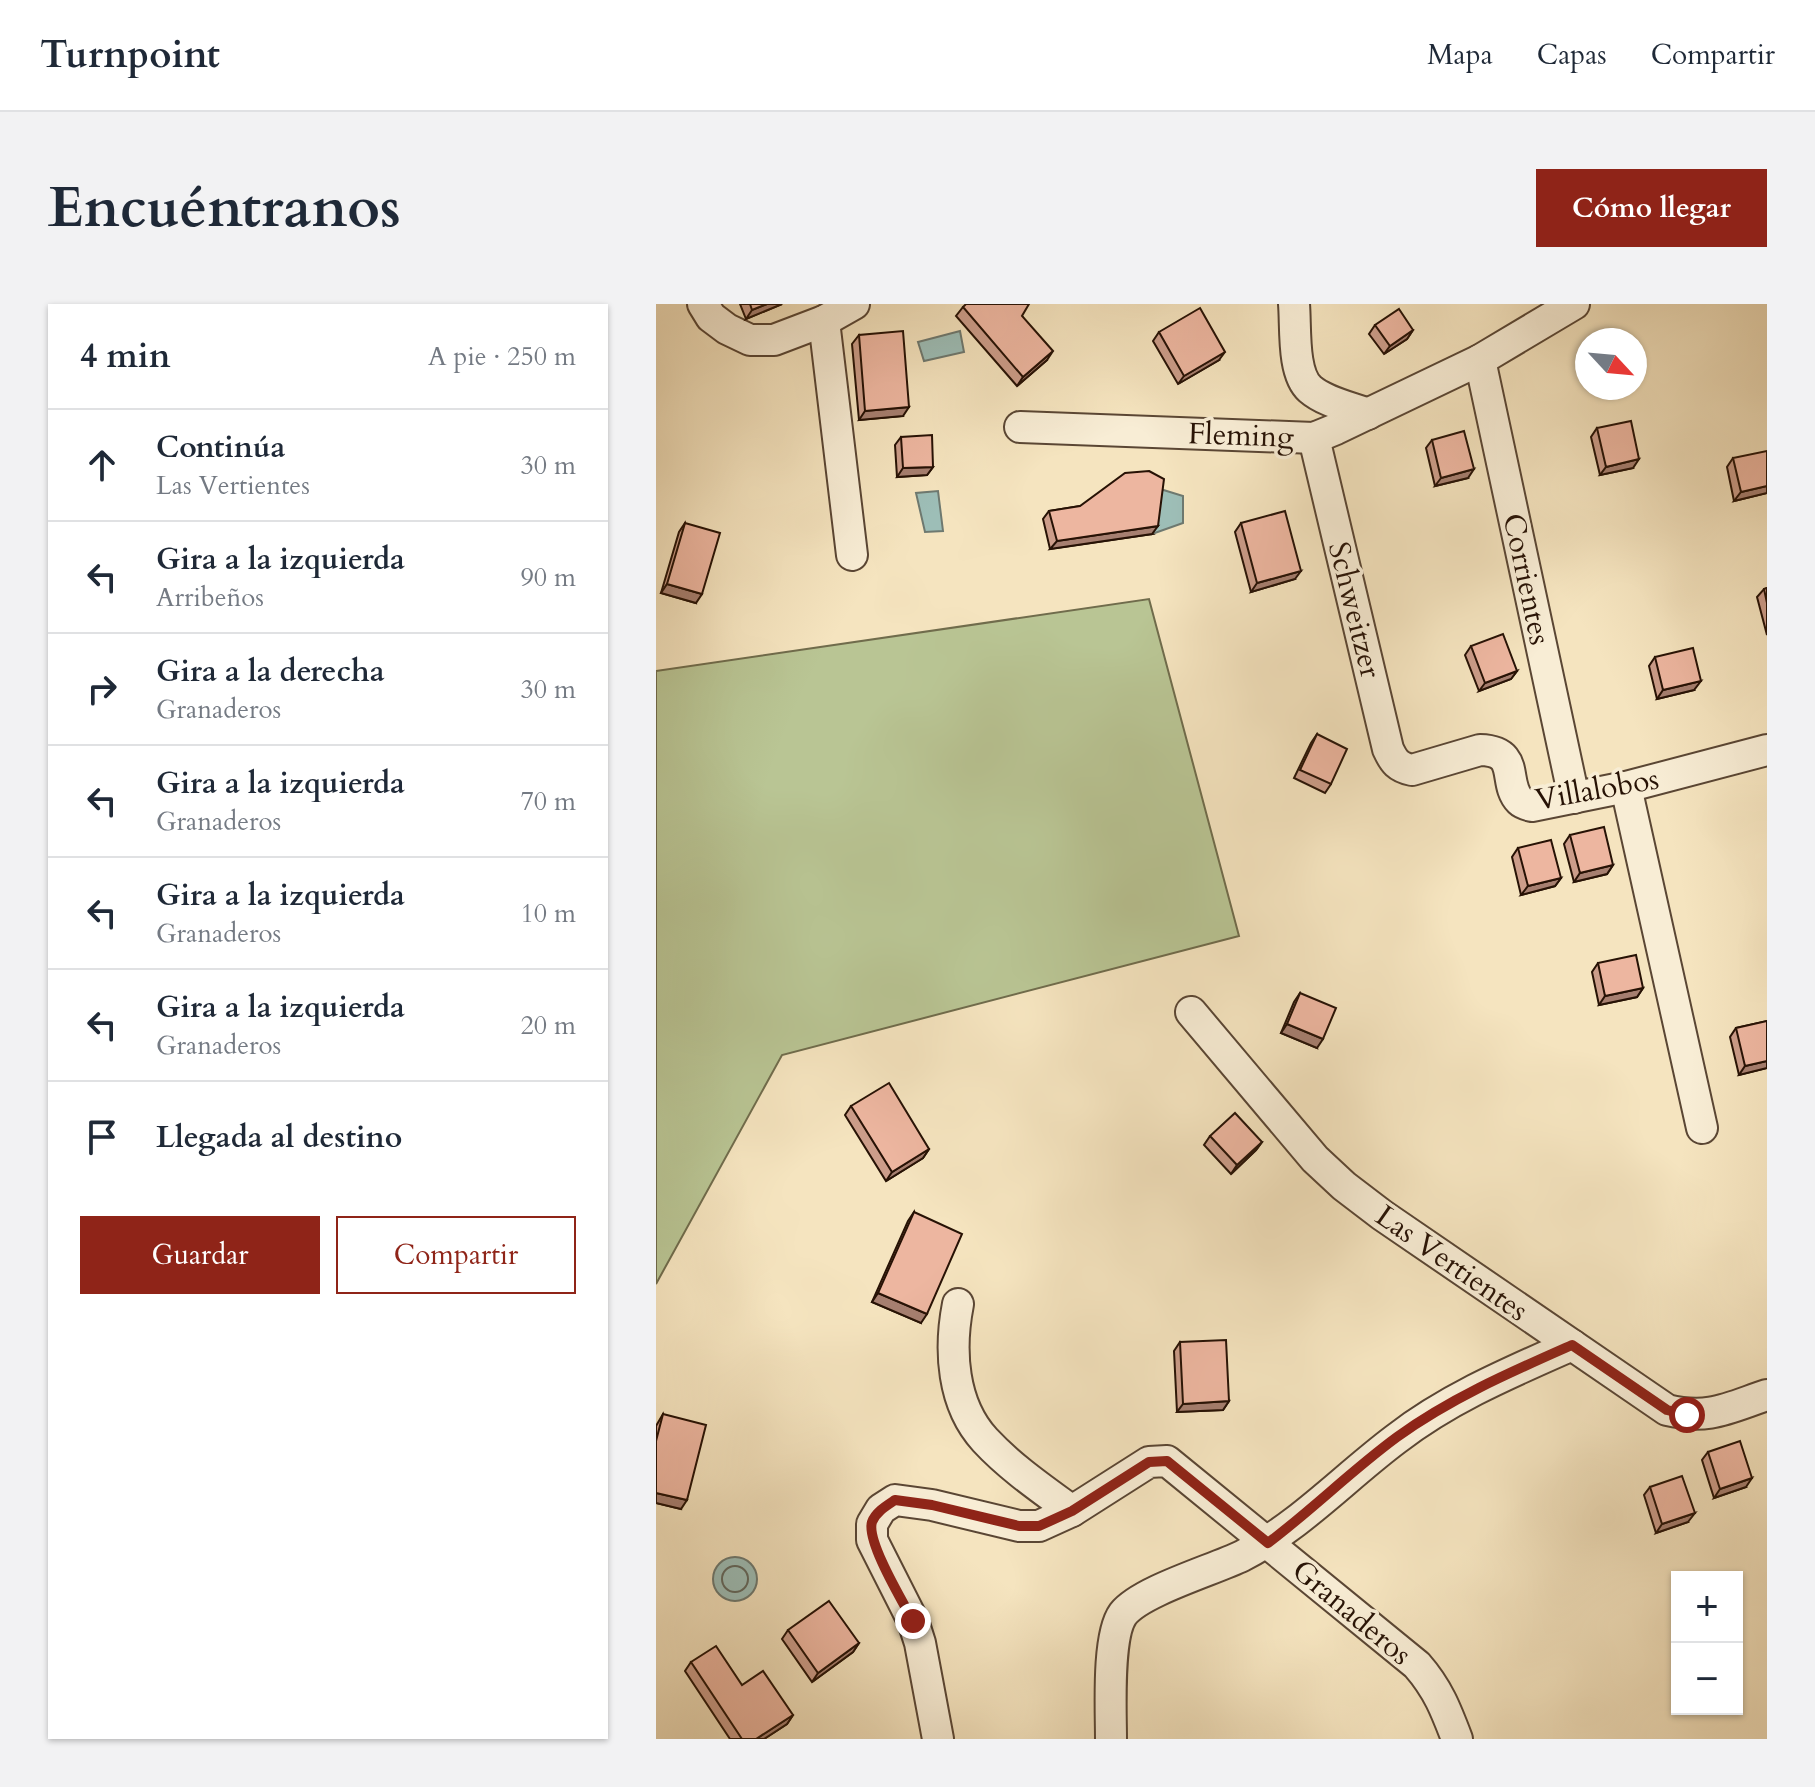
<!DOCTYPE html>
<html lang="es">
<meta charset="utf-8">
<style>
:root{--surface:#fff;--page:#f2f2f3;--text:#1f2937;--muted:#747a83;--line:#e0e1e3;--accent:#8f2418}
body{margin:0;font-family:Cardo,serif;background:var(--page);color:var(--text)}
.controls{position:absolute;right:24px;bottom:24px;display:grid;overflow:hidden;border-radius:0px;box-shadow:0 2px 6px #0004}
.controls button{width:72px;height:72px;display:grid;place-items:center;padding:0;border:0;border-bottom:2px solid var(--line);background:var(--surface);color:var(--text);font:40px sans-serif}
.compass{position:absolute;left:919px;top:24px;width:72px;height:72px;border-radius:50%;background:var(--surface);box-shadow:0 2px 6px #0004;rotate:116deg}
.stop{position:absolute;width:24px;height:24px;margin:-18px;border:6px solid #8f2418;border-radius:50%;background:#fff}
.stop.end{background:#8f2418;border-color:#fff;box-shadow:0 2px 8px #0008}
.list{margin:0;padding:0;list-style:none}
h2{display:flex;justify-content:space-between;align-items:center;height:104px;margin:0;padding:0 32px;font-size:34px}
h2 small{font-size:26px;font-weight:400;color:var(--muted)}
.list li{display:grid;grid-template-columns:52px 1fr auto;gap:24px;align-items:center;box-sizing:border-box;height:112px;padding:0 32px;border-top:2px solid var(--line)}
.list b{display:block;font-size:30px;white-space:nowrap}
.list p{margin:0;font-size:26px;white-space:nowrap;color:var(--muted)}
.list em{font-size:26px;font-style:normal;color:var(--muted)}
.actions{display:flex;gap:16px;padding:24px 32px}
.actions a{flex:1;padding:18px 0;border:2px solid var(--accent);border-radius:0px;text-align:center;font-size:28px;color:var(--accent)}
.actions .main{background:var(--accent);color:#fff}
.icon{flex:none;width:44px;height:44px;fill:none;stroke:currentColor;stroke-width:2;stroke-linecap:round;stroke-linejoin:round}
.map{position:relative;flex:none;width:1111px;height:1435px;overflow:hidden;border-radius:0px}
header{display:flex;align-items:center;gap:48px;box-sizing:border-box;height:112px;padding:0 40px;background:var(--surface);border-bottom:2px solid var(--line)}
header strong{font-size:38px}
nav{display:flex;gap:44px;margin-inline-start:auto;font-size:28px}
.intro{display:flex;align-items:center;justify-content:space-between;box-sizing:border-box;height:192px;padding:0 48px}
h1{margin:0;font-size:56px}
.button{padding:20px 36px;border-radius:0px;background:var(--accent);color:#fff;font-size:28px;font-weight:700}
main{display:flex;gap:48px;padding:0 48px}
aside{flex:1;background:var(--surface);border-radius:0px;box-shadow:0 2px 6px #0004}
.map>svg:first-child{display:block}
.green{fill:#b9c594;stroke:#706c4c;stroke-width:2}
.water{fill:#9dbeb7;stroke:#6e7970;stroke-width:2}
.lines{fill:none;stroke-linecap:round;stroke-linejoin:round}
.shore{stroke:#62685e;stroke-width:2}
.minor-casing{stroke:#5a4634;stroke-width:34}
.minor{stroke:#f8edd5;stroke-width:30}
.wall{fill:#cc9d8a;stroke:#271205;stroke-width:2}
.shaded-wall{fill:#a67f70;stroke:#271205;stroke-width:2}
.building{fill:#edb6a0;stroke:#271205;stroke-width:2}
.route{stroke:#8f2418;stroke-width:10}
.labels{text-anchor:middle;stroke-width:7;stroke-linejoin:round;paint-order:stroke}
.street-label{font-size:30px;fill:#271205;stroke:#f8edd5}
</style>
<header>
<strong>Turnpoint</strong>
<nav><a>Mapa</a><a>Capas</a><a>Compartir</a></nav>
</header>
<div class="intro"><h1>Encuéntranos</h1><a class="button">Cómo llegar</a></div>
<main>
<aside>
<h2>4 min<small>A pie · 250 m</small></h2>
<ul class="list">
<li><svg class="icon" aria-label="ahead" viewBox="0 0 24 24"><path d="M12 20V5M6 11l6-6 6 6"/></svg><div><b>Continúa</b><p>Las Vertientes</p></div><em>30 m</em></li>
<li><svg class="icon" aria-label="left" viewBox="0 0 24 24"><path d="M17 20v-9H6M10 6l-5 5 5 5"/></svg><div><b>Gira a la izquierda</b><p>Arribeños</p></div><em>90 m</em></li>
<li><svg class="icon" aria-label="right" viewBox="0 0 24 24"><path d="M7 20v-9h11M14 6l5 5-5 5"/></svg><div><b>Gira a la derecha</b><p>Granaderos</p></div><em>30 m</em></li>
<li><svg class="icon" aria-label="left" viewBox="0 0 24 24"><path d="M17 20v-9H6M10 6l-5 5 5 5"/></svg><div><b>Gira a la izquierda</b><p>Granaderos</p></div><em>70 m</em></li>
<li><svg class="icon" aria-label="left" viewBox="0 0 24 24"><path d="M17 20v-9H6M10 6l-5 5 5 5"/></svg><div><b>Gira a la izquierda</b><p>Granaderos</p></div><em>10 m</em></li>
<li><svg class="icon" aria-label="left" viewBox="0 0 24 24"><path d="M17 20v-9H6M10 6l-5 5 5 5"/></svg><div><b>Gira a la izquierda</b><p>Granaderos</p></div><em>20 m</em></li>
<li><svg class="icon" aria-label="arrive" viewBox="0 0 24 24"><path d="M6 21V4h12l-3 4 3 4H6"/></svg><div><b>Llegada al destino</b></div></li>
</ul>
<div class="actions"><a class="main">Guardar</a><a>Compartir</a></div>
</aside>
<div class="map">
<svg width="1111" height="1435" viewBox="0 0 1111 1435">
<rect width="100%" height="100%" fill="#f5e4bf"/>
<filter id="stains"><feTurbulence type="fractalNoise" baseFrequency=".0025" numOctaves="4"/><feColorMatrix values="0 0 0 0 .2 0 0 0 0 .09 0 0 0 0 .02 0 0 0 .5 -.17"/></filter>
<radialGradient id="worn" r=".72"><stop offset=".6" stop-color="#630" stop-opacity="0"/><stop offset="1" stop-color="#630" stop-opacity=".3"/></radialGradient>
<!-- green -->
<polygon class="green" points="493,295 583,632 126,751 0,980 0,367"/>
<!-- water -->
<g class="water">
<polygon points="304,27 308,48 268,57 262,38"/>
<polygon points="501,184 527,192 527,219 496,230"/>
<polygon points="282,187 287,227 269,228 260,189"/>
<circle cx="79" cy="1275" r="22"/>
</g>
<g class="lines">
<!-- shore -->
<circle class="shore" cx="79" cy="1275" r="13"/>
<defs>
<g id="minor">
<polyline points="47,0 55,13 71,25 94,36 118,36 168,17 198,0"/>
<path d="M638,0C640,23 636,69 654,85C669,98 694,103 712,110"/>
<polyline points="168,17 196,251"/>
<polyline points="824,56 918,494"/>
<polyline points="364,123 658,134 680,125 824,56 918,0"/>
<path d="M658,134L732,445C738,458 742,463 756,466L824,446C866,447 846,479 864,497C867,500 872,501 876,502L970,483L1111,446"/>
<polyline points="970,483 1046,824"/>
<path d="M535,708L659,855L688,882L726,911L1011,1106C1053,1116 1072,1104 1111,1091"/>
<path d="M302,1000C293,1046 296,1100 329,1136C354,1163 386,1185 416,1207"/>
<path d="M282,1435L264,1339L257,1317L216,1236V1220L225,1205L239,1196L276,1201L363,1222H383L416,1207L493,1158L511,1157L761,1361C782,1385 790,1406 801,1435"/>
<path d="M455,1435C455,1406 451,1332 467,1310C485,1287 557,1266 586,1252C644,1222 688,1174 740,1135C793,1094 855,1068 916,1041"/>
</g>
</defs>
<!-- minor casing -->
<use href="#minor" class="minor-casing"/>
<!-- minor -->
<use href="#minor" class="minor"/>
</g>
<!-- wall -->
<g class="wall">
<polygon points="84,0 126,0 90,15"/>
<polygon points="307,3 366,12 391,56 361,82 300,12"/>
<polygon points="719,21 757,26 751,35 728,50 713,30"/>
<polygon points="503,28 563,56 522,80 497,37"/>
<polygon points="203,31 247,112 203,116 196,40"/>
<polygon points="941,124 977,164 944,171 935,133"/>
<polygon points="245,133 277,163 271,171 241,173 239,141"/>
<polygon points="776,136 812,174 779,182 770,144"/>
<polygon points="1077,154 1111,189 1078,197 1071,163"/>
<polygon points="424,202 496,230 394,245 387,215 393,207"/>
<polygon points="29,219 40,299 5,289 23,228"/>
<polygon points="585,219 639,275 595,288 579,228"/>
<polygon points="1111,284 1111,331 1101,293 1108,285"/>
<polygon points="815,342 861,367 855,375 823,387 809,351"/>
<polygon points="999,353 1038,386 1001,395 993,362"/>
<polygon points="661,430 675,480 669,489 638,474 655,439"/>
<polygon points="914,531 957,561 951,570 918,578 908,540"/>
<polygon points="862,544 905,574 899,582 865,591 856,553"/>
<polygon points="942,659 987,684 981,693 943,701 936,668"/>
<polygon points="644,689 661,744 625,729 638,698"/>
<polygon points="1111,717 1111,764 1083,771 1074,733 1080,724"/>
<polygon points="195,802 273,845 267,854 230,877 189,811"/>
<polygon points="554,832 606,838 600,846 575,870 548,841"/>
<polygon points="258,908 265,1019 216,998 252,917"/>
<polygon points="524,1038 573,1097 567,1106 521,1108 518,1047"/>
<polygon points="7,1110 25,1205 0,1199 0,1122"/>
<polygon points="1052,1148 1090,1183 1058,1194 1046,1156"/>
<polygon points="994,1183 1032,1218 1000,1229 988,1191"/>
<polygon points="132,1326 203,1339 197,1348 156,1378 126,1335"/>
<polygon points="35,1358 86,1381 137,1411 131,1420 108,1435 74,1435 29,1367"/>
</g>
<!-- shaded-wall -->
<g class="shaded-wall">
<polygon points="111,0 126,0 90,15 96,6"/>
<polygon points="757,26 751,35 728,50 734,42"/>
<polygon points="397,47 391,56 361,82 367,73"/>
<polygon points="569,48 563,56 522,80 528,72"/>
<polygon points="253,103 247,112 203,116 209,107"/>
<polygon points="983,155 977,164 944,171 950,163"/>
<polygon points="277,163 271,171 241,173 247,164"/>
<polygon points="818,165 812,174 779,182 785,174"/>
<polygon points="1111,182 1111,189 1078,197 1085,188"/>
<polygon points="502,222 496,230 394,245 401,237"/>
<polygon points="645,267 639,275 595,288 601,279"/>
<polygon points="11,280 46,290 40,299 5,289"/>
<polygon points="861,367 855,375 823,387 829,379"/>
<polygon points="1045,377 1038,386 1001,395 1007,386"/>
<polygon points="957,561 951,570 918,578 924,569"/>
<polygon points="905,574 899,582 865,591 872,582"/>
<polygon points="987,684 981,693 943,701 949,692"/>
<polygon points="631,720 667,735 661,744 625,729"/>
<polygon points="1111,757 1111,764 1083,771 1089,762"/>
<polygon points="606,838 600,846 575,870 581,861"/>
<polygon points="273,845 267,854 230,877 236,868"/>
<polygon points="222,989 271,1010 265,1019 216,998"/>
<polygon points="573,1097 567,1106 521,1108 527,1100"/>
<polygon points="1096,1174 1090,1183 1058,1194 1064,1185"/>
<polygon points="0,1189 31,1196 25,1205 0,1199"/>
<polygon points="1039,1209 1032,1218 1000,1229 1006,1220"/>
<polygon points="203,1339 197,1348 156,1378 162,1369"/>
<polygon points="137,1411 131,1420 108,1435 100,1435"/>
</g>
<!-- building -->
<g class="building">
<polygon points="94,0 111,0 96,6"/>
<polygon points="310,0 373,0 366,12 397,47 367,73 307,3"/>
<polygon points="544,4 569,48 528,72 503,28"/>
<polygon points="743,5 757,26 734,42 719,21"/>
<polygon points="247,27 253,103 209,107 203,31"/>
<polygon points="975,117 983,155 950,163 941,124"/>
<polygon points="808,127 818,165 785,174 776,136"/>
<polygon points="276,131 277,163 247,164 245,133"/>
<polygon points="1111,147 1111,182 1085,188 1077,154"/>
<polygon points="493,167 508,175 502,222 401,237 393,207 424,202 469,169"/>
<polygon points="629,207 645,267 601,279 585,219"/>
<polygon points="29,219 64,229 46,290 11,280"/>
<polygon points="1111,284 1111,299 1108,285"/>
<polygon points="847,330 861,367 829,379 815,342"/>
<polygon points="1037,344 1045,377 1007,386 999,353"/>
<polygon points="661,430 691,445 675,480 644,466"/>
<polygon points="948,523 957,561 924,569 914,531"/>
<polygon points="895,536 905,574 872,582 862,544"/>
<polygon points="980,651 987,684 949,692 942,659"/>
<polygon points="644,689 680,704 667,735 631,720"/>
<polygon points="1111,717 1111,757 1089,762 1080,724"/>
<polygon points="233,779 273,845 236,868 195,802"/>
<polygon points="579,809 606,838 581,861 554,832"/>
<polygon points="258,908 306,930 271,1010 222,989"/>
<polygon points="570,1036 573,1097 527,1100 524,1038"/>
<polygon points="7,1110 50,1121 31,1196 0,1189 0,1137"/>
<polygon points="1084,1137 1096,1174 1064,1185 1052,1148"/>
<polygon points="1026,1172 1039,1209 1006,1220 994,1183"/>
<polygon points="173,1297 203,1339 162,1369 132,1326"/>
<polygon points="60,1342 86,1381 107,1367 137,1411 100,1435 86,1435 35,1358"/>
</g>
<g class="lines">
<!-- route -->
<path class="route" d="M257,1317C247,1298 210,1237 216,1218C220,1208 230,1202 239,1196L276,1201L363,1222H383L416,1207L493,1158L511,1157L612,1239C657,1205 696,1166 741,1133C795,1094 855,1068 916,1041L1011,1106L1031,1111"/>
</g>
<g class="labels">
<!-- street labels -->
<g class="street-label">
<text transform="translate(585 131) rotate(2)" y="10">Fleming</text>
<text transform="translate(871 275) rotate(78)" y="10">Corrientes</text>
<text transform="translate(699 306) rotate(76)" y="10">Schweitzer</text>
<text transform="translate(941 485) rotate(-10)" y="10">Villalobos</text>
<text transform="translate(796 959) rotate(35)" y="10">Las Vertientes</text>
<text transform="translate(696 1308) rotate(40)" y="10">Granaderos</text>
</g>
</g>
<rect width="100%" height="100%" filter="url(#stains)"/>
<rect width="100%" height="100%" fill="url(#worn)"/>
</svg>
<div class="controls">
<button>+</button>
<button>−</button>
</div>
<svg class="compass" viewBox="-18 -18 36 36"><path d="M0-13l5 13h-10z" fill="#e53935"/><path d="M0 13l5-13h-10z" fill="#747a83"/></svg>
<div class="stop" style="left:1031px;top:1111px"></div>
<div class="stop end" style="left:257px;top:1317px"></div>
</div>
</main>
